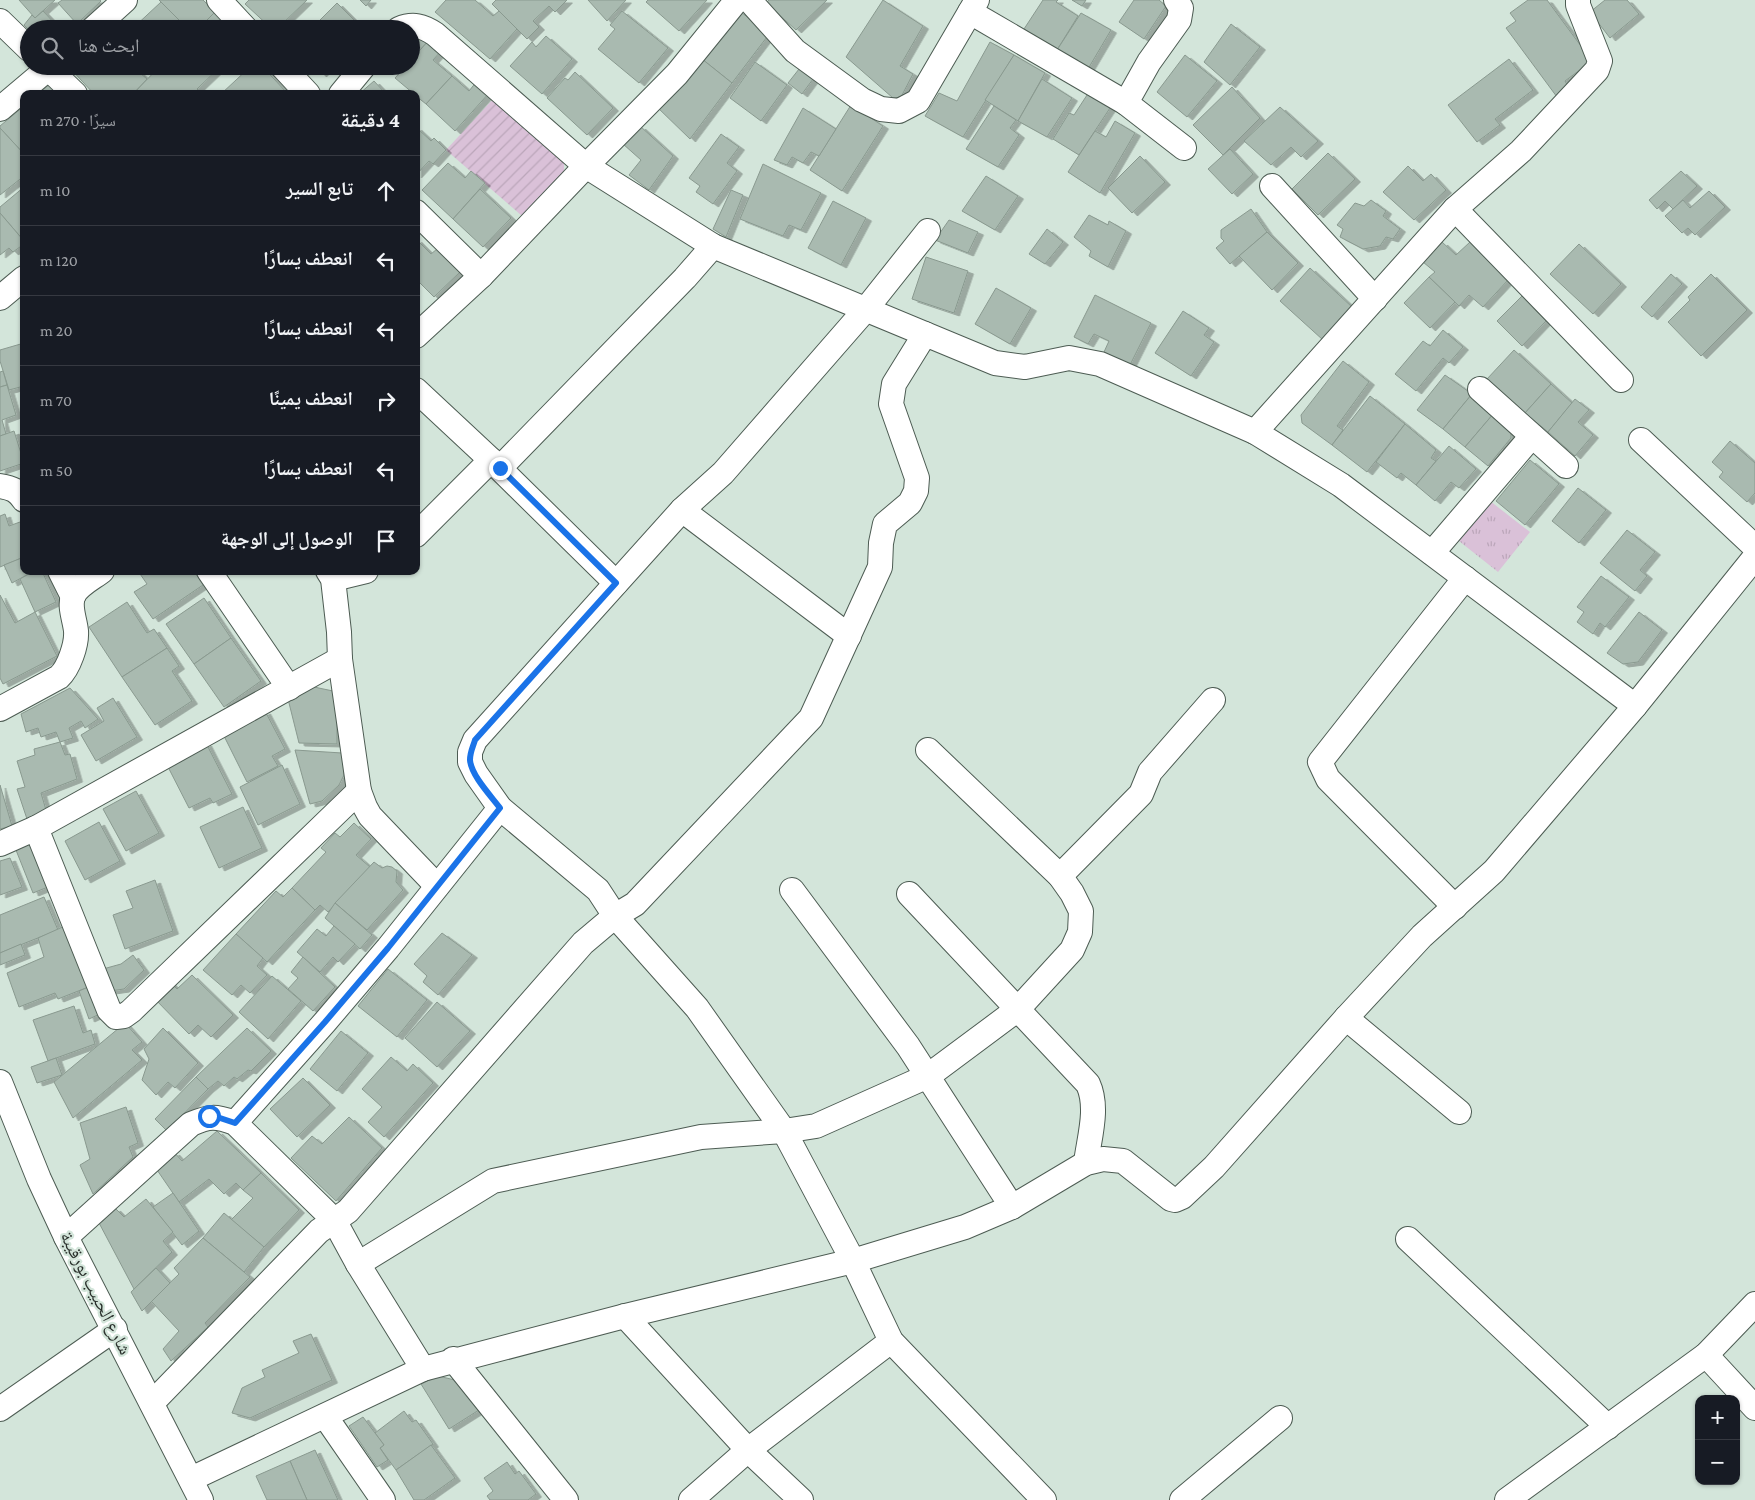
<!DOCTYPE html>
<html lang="ar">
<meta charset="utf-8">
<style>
:root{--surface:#171b24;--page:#20242c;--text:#f1f3f6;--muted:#9ea1a6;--line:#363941}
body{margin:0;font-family:"Crimson Pro","Noto Naskh Arabic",serif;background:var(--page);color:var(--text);direction:rtl}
.controls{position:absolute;right:15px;bottom:15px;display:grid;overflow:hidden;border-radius:10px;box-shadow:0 1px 4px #0004}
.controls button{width:45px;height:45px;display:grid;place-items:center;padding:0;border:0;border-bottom:1px solid var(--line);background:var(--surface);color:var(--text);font:25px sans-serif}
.stop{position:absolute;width:15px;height:15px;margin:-11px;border:4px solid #1a73e8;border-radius:50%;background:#fff}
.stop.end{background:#1a73e8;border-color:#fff;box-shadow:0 1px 5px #0008}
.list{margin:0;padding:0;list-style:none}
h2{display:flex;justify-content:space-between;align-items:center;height:65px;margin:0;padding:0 20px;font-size:21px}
h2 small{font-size:16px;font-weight:400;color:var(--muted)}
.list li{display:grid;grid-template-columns:32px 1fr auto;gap:15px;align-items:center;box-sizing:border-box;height:70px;padding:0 20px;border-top:1px solid var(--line)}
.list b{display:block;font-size:19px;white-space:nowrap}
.list em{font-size:16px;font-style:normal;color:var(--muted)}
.icon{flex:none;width:28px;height:28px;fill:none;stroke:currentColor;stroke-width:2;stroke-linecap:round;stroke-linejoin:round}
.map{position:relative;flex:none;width:1755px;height:1500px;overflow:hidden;direction:ltr}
.search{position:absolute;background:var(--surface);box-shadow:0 1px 4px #0004;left:20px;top:20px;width:400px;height:55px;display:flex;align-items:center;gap:12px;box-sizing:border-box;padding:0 18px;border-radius:28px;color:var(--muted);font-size:19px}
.panel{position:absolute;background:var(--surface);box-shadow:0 1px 4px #0004;left:20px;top:90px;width:400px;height:485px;border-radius:10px;direction:rtl}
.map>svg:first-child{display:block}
.grass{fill:url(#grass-tufts)}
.garden{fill:url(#garden-furrows)}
.building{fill:#a9bab0;stroke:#89998f;filter:url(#shadow)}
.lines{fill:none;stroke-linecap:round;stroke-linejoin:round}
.minor-casing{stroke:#4d5c53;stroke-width:26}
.minor{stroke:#fff;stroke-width:24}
.route{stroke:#1a73e8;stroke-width:6}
.labels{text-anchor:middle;stroke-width:4.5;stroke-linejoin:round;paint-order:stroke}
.street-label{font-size:18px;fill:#2a302c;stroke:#d3e5da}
</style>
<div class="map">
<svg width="1755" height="1500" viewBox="0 0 1755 1500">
<defs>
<pattern id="grass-tufts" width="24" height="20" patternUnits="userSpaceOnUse" patternTransform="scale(1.25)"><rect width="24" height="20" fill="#dac1d8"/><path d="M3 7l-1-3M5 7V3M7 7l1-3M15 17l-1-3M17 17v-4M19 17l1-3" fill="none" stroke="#bba6ba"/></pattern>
<pattern id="garden-furrows" width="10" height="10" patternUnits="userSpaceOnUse" patternTransform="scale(1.25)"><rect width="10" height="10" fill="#dac1d8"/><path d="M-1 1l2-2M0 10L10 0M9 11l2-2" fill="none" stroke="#bba6ba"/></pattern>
<filter id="shadow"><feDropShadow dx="5.5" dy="3" stdDeviation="0" flood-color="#0004"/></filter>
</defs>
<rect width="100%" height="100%" fill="#d3e5da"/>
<!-- grass -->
<polygon class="grass" points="1490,501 1530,532 1498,572 1459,541"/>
<!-- garden -->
<polygon class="garden" points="495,97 564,158 564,172 522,216 446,150"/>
<!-- building -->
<g class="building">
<polygon points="19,0 55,0 35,18"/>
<polygon points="62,0 100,0 101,1 77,24 58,3"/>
<polygon points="159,0 203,0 215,12 198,29 188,29"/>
<polygon points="249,0 307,0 277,29 272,29 245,4"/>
<polygon points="360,0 371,0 366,6"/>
<polygon points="446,0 475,0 493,16 499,11 517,29 490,59 435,12"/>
<polygon points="496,0 567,0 555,12 549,6 533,21 539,27 527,39 492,4"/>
<polygon points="588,0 626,0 607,21"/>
<polygon points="648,0 707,0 679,31 646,2"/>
<polygon points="769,0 827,0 796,30 766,3"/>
<polygon points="883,0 923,26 900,66 913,74 901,97 893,98 846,57"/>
<polygon points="1043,0 1058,0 1056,2 1078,16 1057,50 1024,29"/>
<polygon points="1072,0 1086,0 1082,6"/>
<polygon points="1134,0 1159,0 1166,6 1144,39 1119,22"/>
<polygon points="1528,0 1547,0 1592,61 1565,81 1569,88 1557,97 1506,28 1516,21 1510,13"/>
<polygon points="1605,0 1627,0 1639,14 1610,38 1590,12"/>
<polygon points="161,2 188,29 132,29"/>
<polygon points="337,3 363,29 311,29"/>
<polygon points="43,11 60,29 29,30 24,25 32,15 35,18"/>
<polygon points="622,11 668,48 639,83 598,49 615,29 610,25"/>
<polygon points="215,12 230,29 198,29"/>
<polygon points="742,13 770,33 732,83 702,59"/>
<polygon points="1081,13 1111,30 1088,69 1057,50"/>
<polygon points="1231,24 1260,47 1230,85 1204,62"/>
<polygon points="411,31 430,39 411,60"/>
<polygon points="546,36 572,59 542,94 510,66 532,42 536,47"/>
<polygon points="430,39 442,50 433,60 452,76 426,104 416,96 416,94 414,94 395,78 406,66 411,66 411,60"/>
<polygon points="990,42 1014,55 963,137 925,116 939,93 957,101"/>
<polygon points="1014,55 1045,73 1018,121 985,100"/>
<polygon points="1185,55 1217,81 1187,117 1157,92"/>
<polygon points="702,59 732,83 690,139 656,106"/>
<polygon points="1509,59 1533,90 1495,119 1500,125 1477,142 1448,105"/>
<polygon points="755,62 787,85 761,121 730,98"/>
<polygon points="803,64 816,75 802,94 788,83"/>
<polygon points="70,66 145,66 139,72 147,79 133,94 94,94 69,67"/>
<polygon points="160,66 221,66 197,89 202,94 133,94"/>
<polygon points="251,66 262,66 287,93 221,94"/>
<polygon points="314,66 328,66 321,74"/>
<polygon points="394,66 406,66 401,72"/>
<polygon points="575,72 613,108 587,135 547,98 565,78 568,80"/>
<polygon points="452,76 469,91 477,81 490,92 455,131 426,104"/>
<polygon points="1042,79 1072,98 1047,137 1018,121"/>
<polygon points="374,81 386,94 359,94"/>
<polygon points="51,83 61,94 38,94"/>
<polygon points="1232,87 1260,118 1223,155 1193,125"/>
<polygon points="1089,92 1110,108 1079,155 1053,139 1069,113 1074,115"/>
<polygon points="851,105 883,126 842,191 810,170"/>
<polygon points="24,106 24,154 0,128 0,126"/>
<polygon points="994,106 1016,120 1010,128 1019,135 998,167 966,149"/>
<polygon points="1280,107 1318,141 1301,157 1291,147 1271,165 1244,141"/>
<polygon points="803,108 836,129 819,156 811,152 803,163 792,157 787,165 774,160"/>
<polygon points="1115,121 1135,133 1100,193 1068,172 1095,131 1106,137"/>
<polygon points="640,126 673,156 649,190 629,175 641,160 623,144"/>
<polygon points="416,127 431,141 434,138 446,150 433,164 429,161 416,175"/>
<polygon points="0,128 24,154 24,176 0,195"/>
<polygon points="721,134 739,147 727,163 737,171 713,204 696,192 700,186 689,178"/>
<polygon points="1230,149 1253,174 1232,194 1208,169"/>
<polygon points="1328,153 1355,179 1318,215 1292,189"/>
<polygon points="1140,156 1165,182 1132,213 1108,188"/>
<polygon points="448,163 465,178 471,171 485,183 453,219 422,190"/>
<polygon points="763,164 821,193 801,230 789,225 783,236 740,219"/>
<polygon points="1408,166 1423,181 1431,174 1446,190 1414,220 1383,192"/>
<polygon points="1681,171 1697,186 1673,209 1665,201 1657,209 1649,200"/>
<polygon points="986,176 1018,196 995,230 962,211"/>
<polygon points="24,187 24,241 0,213 0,207"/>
<polygon points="480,189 511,218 483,247 453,219"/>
<polygon points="731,190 743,195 726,237 713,229"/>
<polygon points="1709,191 1725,207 1695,235 1688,228 1682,233 1665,216 1683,200 1690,208"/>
<polygon points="1371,200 1386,211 1383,216 1400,229 1393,239 1386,237 1380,246 1363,249 1340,237 1343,229 1337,225 1355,203 1364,206"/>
<polygon points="833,201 866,218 841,265 808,248"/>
<polygon points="1251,209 1267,232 1230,264 1216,248 1224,241 1221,238 1221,230"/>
<polygon points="0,213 24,241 24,244 13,252 9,248 0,255"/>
<polygon points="1089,215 1108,225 1109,221 1126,231 1108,267 1089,256 1091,251 1074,237"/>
<polygon points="949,220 978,232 968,253 935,240"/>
<polygon points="1047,229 1063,242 1045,264 1029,254"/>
<polygon points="1267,232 1298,263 1272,290 1239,256"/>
<polygon points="416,239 431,254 437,249 460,272 434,297 416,279"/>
<polygon points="1442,242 1456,255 1470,242 1509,279 1483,307 1469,295 1459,306 1429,277 1435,272 1423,262"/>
<polygon points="1579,244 1621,284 1593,314 1550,274"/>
<polygon points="926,257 968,271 954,313 912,299"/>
<polygon points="1310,268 1352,307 1323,340 1280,301"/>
<polygon points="1671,274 1682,284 1652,317 1641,307"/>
<polygon points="1711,274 1747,310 1701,356 1668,322 1690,300 1688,297"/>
<polygon points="1429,277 1455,302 1430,328 1404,303"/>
<polygon points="996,288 1031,308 1010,344 975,324"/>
<polygon points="1095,295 1151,323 1130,365 1104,352 1109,341 1094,334 1088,344 1074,337"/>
<polygon points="1522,296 1546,321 1522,346 1497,321"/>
<polygon points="1183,311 1209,328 1204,335 1214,342 1191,376 1155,353"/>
<polygon points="1443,330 1463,347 1449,363 1443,358 1416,391 1395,374 1423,341 1430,346"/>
<polygon points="24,343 24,386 9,390 0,361 0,350"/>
<polygon points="1514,350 1551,384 1525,413 1487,379"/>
<polygon points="1343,361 1369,382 1337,426 1343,430 1332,445 1302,423 1301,415"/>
<polygon points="3,371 7,385 0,387 0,372"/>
<polygon points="1445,375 1472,394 1443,429 1417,410"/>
<polygon points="1551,384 1572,403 1548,432 1525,413"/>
<polygon points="7,385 16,415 2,420 6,434 0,436 0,387"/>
<polygon points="1472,394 1494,413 1465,447 1443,429"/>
<polygon points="1370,396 1405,424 1367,472 1332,445"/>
<polygon points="1575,399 1589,410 1578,422 1593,435 1575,456 1548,432"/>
<polygon points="1494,413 1511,427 1511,438 1488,466 1465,447"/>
<polygon points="1405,424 1436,450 1431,458 1436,461 1416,485 1401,473 1397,478 1376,462"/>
<polygon points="14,431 24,463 0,471 0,436"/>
<polygon points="1730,441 1755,463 1755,493 1747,502 1719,477 1723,472 1712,462"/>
<polygon points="1449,446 1476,469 1459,488 1451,482 1435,501 1416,485"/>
<polygon points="1530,460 1559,484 1525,525 1496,501"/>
<polygon points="1578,488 1606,510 1579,543 1552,521"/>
<polygon points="5,514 9,526 20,522 24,530 24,557 0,567 0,516"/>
<polygon points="1627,530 1655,552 1640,570 1647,576 1635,591 1600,563"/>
<polygon points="24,557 24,571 34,571 12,583 4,565"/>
<polygon points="34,571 42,571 56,602 35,612 20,579"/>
<polygon points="138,571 194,571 203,585 153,619 134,592 147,584"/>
<polygon points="1601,576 1629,597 1605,627 1600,623 1593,634 1577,622 1584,612 1577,607"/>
<polygon points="0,595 15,623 35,612 57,656 3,684 0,678"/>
<polygon points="204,598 231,638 194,664 166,624"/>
<polygon points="127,602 147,633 154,629 167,648 122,677 89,627"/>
<polygon points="1639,612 1662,630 1638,662 1623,664 1607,653"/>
<polygon points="231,638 261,681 224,707 194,664"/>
<polygon points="167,648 179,666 172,671 192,701 155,725 122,677"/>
<polygon points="314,687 333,691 337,719 337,744 299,743 288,699"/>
<polygon points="70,688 98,719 85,728 81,721 69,728 73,738 60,742 56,732 41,737 38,728 26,732 21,714"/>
<polygon points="113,698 137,737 96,761 81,735 104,721 97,708"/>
<polygon points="265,711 285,749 272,756 278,766 247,782 223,734"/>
<polygon points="60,742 65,755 70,754 77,779 41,793 46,810 27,819 17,789 25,787 17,761 35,755 34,749"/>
<polygon points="206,743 232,794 213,803 210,798 189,808 167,765"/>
<polygon points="295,750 342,753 344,764 344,775 339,785 322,801 310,804"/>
<polygon points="282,765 300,804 258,825 240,787"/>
<polygon points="0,785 12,826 0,829"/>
<polygon points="136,791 159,833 126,851 103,809"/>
<polygon points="243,807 262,848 219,868 200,827"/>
<polygon points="99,822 120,861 85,880 65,841"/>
<polygon points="354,823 371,839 356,855 370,867 328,912 320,905 315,910 292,888 326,852 321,848 335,833 340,837"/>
<polygon points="29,838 48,887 33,893 14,845"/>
<polygon points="10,858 22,887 0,895 0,861"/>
<polygon points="374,862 382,868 387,866 392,867 397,871 396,882 403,890 367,930 335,903"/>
<polygon points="155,880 173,931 125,949 113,915 133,908 126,891"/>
<polygon points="292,888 315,910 267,962 236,934 276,891 283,897"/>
<polygon points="44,897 58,930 0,953 0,915"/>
<polygon points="335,903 372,935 360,949 325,918"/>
<polygon points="67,925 91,986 58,999 55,993 19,1007 7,973 44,957 38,938"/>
<polygon points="334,926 355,944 338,962 333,957 320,972 297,952 317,929 326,936"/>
<polygon points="442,933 472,955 438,995 423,982 427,976 414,964"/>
<polygon points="236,934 263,958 257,966 267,975 250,993 241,985 232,995 203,970"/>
<polygon points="21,944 25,955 0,965 0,953"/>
<polygon points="133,955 144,970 124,989 110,991 103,969 121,964"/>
<polygon points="303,957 335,987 313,1011 288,989 298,978 291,972"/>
<polygon points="388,969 427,1000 397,1037 358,1006"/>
<polygon points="192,975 233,1015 211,1037 198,1025 189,1034 154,998 170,982 177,989"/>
<polygon points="272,976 301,1001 268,1039 239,1012"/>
<polygon points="91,986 102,1013 89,1019 79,991"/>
<polygon points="437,1002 470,1031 437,1067 405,1038"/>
<polygon points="74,1006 83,1033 91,1030 95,1044 48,1061 33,1020"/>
<polygon points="125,1023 142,1042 132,1050 142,1060 73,1118 54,1082"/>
<polygon points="163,1028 198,1063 175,1088 168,1082 156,1095 142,1080 149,1059 144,1049"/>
<polygon points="247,1028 271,1051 251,1071 248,1070 237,1079 234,1077 224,1086 218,1081 208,1089 196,1077"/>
<polygon points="341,1031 368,1053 337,1091 310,1069"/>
<polygon points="391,1057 407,1071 413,1064 433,1083 384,1137 368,1122 382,1107 362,1089"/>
<polygon points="56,1058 62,1075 37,1083 31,1067"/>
<polygon points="196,1077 208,1089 167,1131 155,1119"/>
<polygon points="303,1078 330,1105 297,1137 270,1109"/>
<polygon points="126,1107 138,1143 129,1147 133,1157 93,1194 80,1165 90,1159 80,1123"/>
<polygon points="349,1117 382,1148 336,1201 291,1158 312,1136 322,1144"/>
<polygon points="217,1131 261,1173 243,1190 236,1183 224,1194 209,1179 179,1202 155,1167 174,1152 182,1161"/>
<polygon points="261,1173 299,1210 264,1247 231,1220 253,1198 243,1190"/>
<polygon points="173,1193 199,1231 182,1245 153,1207"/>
<polygon points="146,1199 173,1232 163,1241 172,1252 134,1289 98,1221 115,1208 124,1217"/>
<polygon points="224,1213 264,1247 244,1272 203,1238"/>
<polygon points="203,1238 250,1277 205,1323 208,1327 171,1361 163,1349 179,1331 151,1301 179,1274 174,1268"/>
<polygon points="156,1268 170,1283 142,1311 131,1292"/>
<polygon points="311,1334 332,1380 250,1418 232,1413 242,1388 265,1377 262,1370 299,1353 293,1341"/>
<polygon points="438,1376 459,1381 479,1410 449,1429 421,1384"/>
<polygon points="404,1411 412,1422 416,1420 433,1444 396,1470 380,1448 384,1445 375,1433"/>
<polygon points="363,1417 384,1445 380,1448 388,1460 377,1467 349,1426"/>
<polygon points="431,1445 455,1478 424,1500 414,1500 396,1470"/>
<polygon points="315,1450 338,1500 307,1500 290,1461"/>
<polygon points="290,1461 307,1500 267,1500 256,1476"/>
<polygon points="507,1462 515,1474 519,1471 536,1494 528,1500 490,1500 487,1496 493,1491 484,1478"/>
</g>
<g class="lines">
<defs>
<g id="minor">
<polyline points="219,0 246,29"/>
<polyline points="749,0 795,51 862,100 881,109 899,111 918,101 977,0"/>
<polyline points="1176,0 1181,8 1179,20 1149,62 1126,103 1184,148"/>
<polyline points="970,12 1126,103"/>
<polyline points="0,21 29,49"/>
<polyline points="93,29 125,0"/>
<path d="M399,29C413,23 423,26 435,34L586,166L713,246L995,363L1025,367L1069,358L1100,364L1255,432L1341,485L1635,706"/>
<polyline points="46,66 75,94"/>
<polyline points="282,66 308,94"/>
<polyline points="341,94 364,66"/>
<polyline points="0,109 51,66"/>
<polyline points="1272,186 1375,299"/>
<polyline points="1455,209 1621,380"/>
<polyline points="416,212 481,276"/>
<polyline points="928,231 866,309 723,473 682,510 475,740 470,752 470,762 476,774 500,808 598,890 615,916 697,1008 784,1131 853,1261 891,1341 1044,1500"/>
<polyline points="0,298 24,278"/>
<polyline points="416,336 481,276 586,166 677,74 737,0"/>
<polyline points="1480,389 1566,466"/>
<polyline points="416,390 491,460 616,583"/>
<polyline points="1255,432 1455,209 1521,151 1597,70 1600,61 1578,5 1578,0"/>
<polyline points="1641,440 1755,547"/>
<polyline points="500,468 685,278 713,246"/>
<path d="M0,486C12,488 17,490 24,500"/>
<polyline points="682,510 849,636"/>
<polyline points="416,535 491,460"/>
<polyline points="1432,553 1532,436"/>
<polyline points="60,571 73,597"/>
<polyline points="209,571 289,688"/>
<polyline points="328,571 333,579 339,632 340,659 359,791 365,807 370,816 437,886"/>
<polyline points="333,579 366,571"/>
<path d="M0,709L59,677C69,668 77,644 76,631C75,620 69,607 73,596C78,585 93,578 102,571"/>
<polyline points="36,828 105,1000 109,1010 116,1017 124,1016 131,1011 359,791"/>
<polyline points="0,844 36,828 340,659"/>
<polyline points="1060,876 1141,794 1150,772 1213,700"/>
<polyline points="792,890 908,1046 1012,1207"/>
<path d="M909,894L1088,1084C1099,1108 1089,1138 1086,1163"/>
<polyline points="1455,907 1328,779 1320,762 1465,578"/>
<polyline points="1346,1018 1459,1112"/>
<polyline points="0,1082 39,1179 66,1237 201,1500"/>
<polyline points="235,1123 325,1022 388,948 500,808"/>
<path d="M66,1237L191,1124C210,1116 215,1116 235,1123L334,1220L358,1264L423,1369"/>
<polyline points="1408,1239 1608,1427"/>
<polyline points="358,1264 493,1181 701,1137 784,1131 816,1126 928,1076 1018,1009 1072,950 1080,932 1081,911 1072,893 1060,876 928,750"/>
<polyline points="625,1316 748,1450 801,1500"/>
<polyline points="1706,1355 1755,1408"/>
<polyline points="453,1359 566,1500"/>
<polyline points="152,1403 319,1231 348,1211 583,943 615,916 635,904 811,718 880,567 881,543 885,524 910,503 916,491 917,478 891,404 894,384 925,334"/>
<polyline points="0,1409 115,1329"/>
<polyline points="325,1416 383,1500"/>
<polyline points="191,1479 423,1369 625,1316 853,1261 965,1227 1012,1207 1086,1163 1103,1159 1123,1161 1171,1199 1175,1200 1182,1197 1214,1167 1346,1018 1422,936 1494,871 1635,706 1755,557"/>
<polyline points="691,1500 748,1450 891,1341"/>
<polyline points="1182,1500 1280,1418"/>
<polyline points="1507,1500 1706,1355 1755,1304"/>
</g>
</defs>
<!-- minor casing -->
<use href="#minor" class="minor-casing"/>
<!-- minor -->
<use href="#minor" class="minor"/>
</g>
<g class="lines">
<!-- route -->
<path class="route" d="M209,1116L220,1118L235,1123L325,1022L388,948L500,808C491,796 471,775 470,760C470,752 473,747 475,740L616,583L500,468"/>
</g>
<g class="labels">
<!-- street labels -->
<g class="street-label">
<text transform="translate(96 1293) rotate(63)" y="6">شارع الحبيب بورقيبة</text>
</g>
</g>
</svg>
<div class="controls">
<button>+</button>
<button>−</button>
</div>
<div class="stop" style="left:209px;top:1116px"></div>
<div class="stop end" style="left:500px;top:468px"></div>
<div class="search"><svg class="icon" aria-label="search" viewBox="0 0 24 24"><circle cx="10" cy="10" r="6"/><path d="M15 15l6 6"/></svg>ابحث هنا</div>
<section class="panel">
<h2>4 دقيقة<small>سيرًا · 270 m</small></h2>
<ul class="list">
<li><svg class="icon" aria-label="ahead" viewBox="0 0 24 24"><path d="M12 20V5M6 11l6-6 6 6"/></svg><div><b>تابع السير</b></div><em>10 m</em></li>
<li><svg class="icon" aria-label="left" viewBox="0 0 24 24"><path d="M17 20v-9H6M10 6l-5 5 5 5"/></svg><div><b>انعطف يسارًا</b></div><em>120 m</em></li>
<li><svg class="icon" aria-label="left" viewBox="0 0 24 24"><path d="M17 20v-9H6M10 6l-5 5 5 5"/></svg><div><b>انعطف يسارًا</b></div><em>20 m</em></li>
<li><svg class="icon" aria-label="right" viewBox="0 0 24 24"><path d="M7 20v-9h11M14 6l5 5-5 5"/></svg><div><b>انعطف يمينًا</b></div><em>70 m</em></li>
<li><svg class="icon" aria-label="left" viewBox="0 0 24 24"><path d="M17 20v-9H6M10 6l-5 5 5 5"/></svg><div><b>انعطف يسارًا</b></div><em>50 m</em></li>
<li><svg class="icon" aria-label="arrive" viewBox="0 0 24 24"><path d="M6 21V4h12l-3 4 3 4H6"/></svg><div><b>الوصول إلى الوجهة</b></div></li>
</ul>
</section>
</div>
